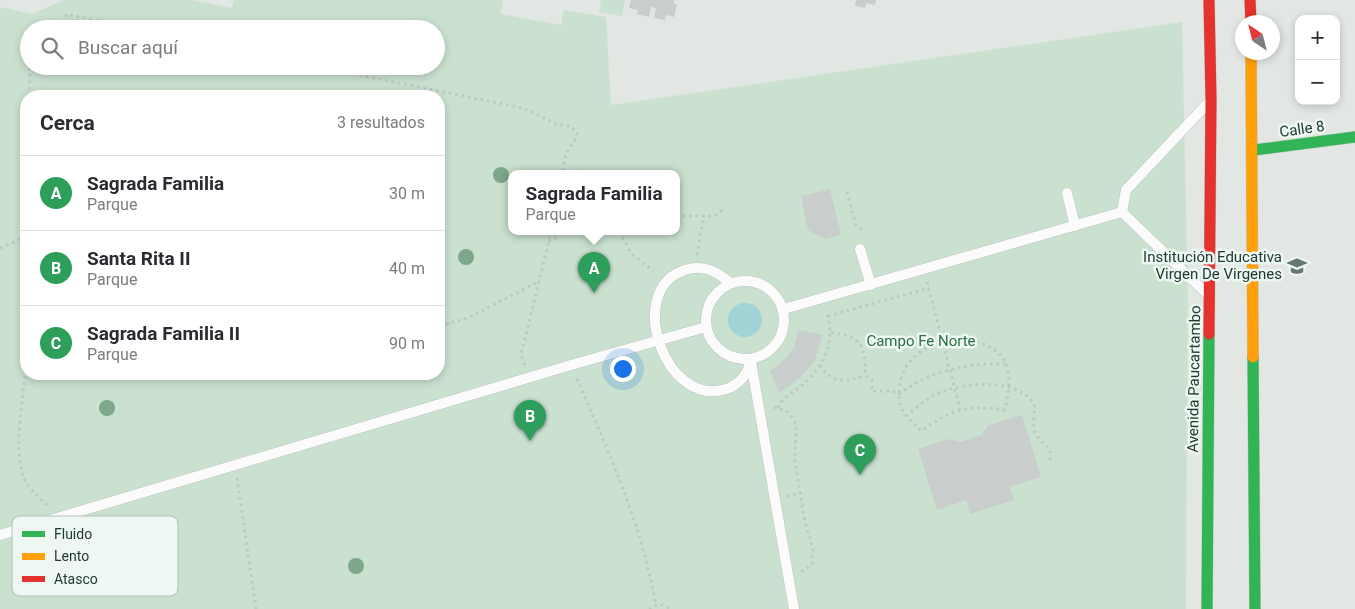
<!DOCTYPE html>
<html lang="es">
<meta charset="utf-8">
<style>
:root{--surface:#fff;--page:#f2f2f3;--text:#2b2b33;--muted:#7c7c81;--line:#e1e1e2;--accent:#ea580c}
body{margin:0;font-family:Roboto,sans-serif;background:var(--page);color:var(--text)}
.controls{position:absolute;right:15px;top:15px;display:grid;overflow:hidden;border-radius:10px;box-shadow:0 2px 8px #0003}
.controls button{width:45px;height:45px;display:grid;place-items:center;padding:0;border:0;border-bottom:1px solid var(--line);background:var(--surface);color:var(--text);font:25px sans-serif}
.compass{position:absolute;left:1235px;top:15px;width:45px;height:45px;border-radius:50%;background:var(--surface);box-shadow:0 2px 8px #0003;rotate:325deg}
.you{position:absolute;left:622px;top:368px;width:18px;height:18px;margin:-12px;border:4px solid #fff;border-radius:50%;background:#1a73e8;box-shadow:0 0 0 8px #1a73e833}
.badge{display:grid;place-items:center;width:32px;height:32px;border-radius:50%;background:var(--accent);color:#fff;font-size:16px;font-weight:700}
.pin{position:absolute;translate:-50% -41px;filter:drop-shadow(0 1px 2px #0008)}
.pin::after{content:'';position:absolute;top:26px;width:18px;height:15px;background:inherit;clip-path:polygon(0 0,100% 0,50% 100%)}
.popup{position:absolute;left:508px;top:170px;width:172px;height:65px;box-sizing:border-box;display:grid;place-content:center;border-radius:10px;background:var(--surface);filter:drop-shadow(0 1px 4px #0005);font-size:16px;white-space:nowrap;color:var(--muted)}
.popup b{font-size:19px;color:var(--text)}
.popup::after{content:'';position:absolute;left:50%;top:100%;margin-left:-10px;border:10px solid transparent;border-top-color:var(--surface)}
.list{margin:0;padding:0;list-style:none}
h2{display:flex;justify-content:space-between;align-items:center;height:65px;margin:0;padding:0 20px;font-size:21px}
h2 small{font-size:16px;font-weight:400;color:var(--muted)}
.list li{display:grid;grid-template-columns:32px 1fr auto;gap:15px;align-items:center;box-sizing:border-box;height:75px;padding:0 20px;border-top:1px solid var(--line)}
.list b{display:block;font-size:19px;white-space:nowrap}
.list p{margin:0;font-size:16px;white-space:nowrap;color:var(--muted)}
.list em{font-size:16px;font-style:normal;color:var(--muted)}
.icon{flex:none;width:28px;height:28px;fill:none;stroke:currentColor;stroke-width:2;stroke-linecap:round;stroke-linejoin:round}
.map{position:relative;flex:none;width:1355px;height:609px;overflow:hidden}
.search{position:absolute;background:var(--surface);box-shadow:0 2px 8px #0003;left:20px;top:20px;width:425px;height:55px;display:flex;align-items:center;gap:12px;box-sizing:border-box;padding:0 18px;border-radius:28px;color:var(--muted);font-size:19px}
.panel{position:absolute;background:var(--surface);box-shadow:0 2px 8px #0003;left:20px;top:90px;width:425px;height:290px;border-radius:20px}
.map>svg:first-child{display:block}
.green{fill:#cae1d0;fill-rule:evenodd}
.water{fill:#a1d3d7}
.building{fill:#c9cecc}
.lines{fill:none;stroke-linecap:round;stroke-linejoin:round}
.lane-casing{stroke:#bfc4c1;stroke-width:11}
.fast-casing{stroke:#bec5c2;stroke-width:12}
.slow-casing{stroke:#bec5c2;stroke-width:12}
.jam-casing{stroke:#bec5c2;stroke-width:12}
.path{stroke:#bfc7c5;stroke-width:3;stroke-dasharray:2.5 4;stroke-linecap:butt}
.lane{stroke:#fbfbfb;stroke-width:10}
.fast{stroke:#30b455;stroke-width:11}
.slow{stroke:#ff9f0a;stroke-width:11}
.jam{stroke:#e5322d;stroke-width:11}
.tree{fill:#7da78a}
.labels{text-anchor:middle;stroke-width:5;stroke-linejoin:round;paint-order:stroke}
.street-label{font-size:15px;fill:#203a32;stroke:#eff7f3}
.poi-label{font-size:15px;fill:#203a32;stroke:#eff7f3;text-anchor:end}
.park-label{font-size:15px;fill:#2a7241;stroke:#eff7f3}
.key{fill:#eff7f3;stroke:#b1beb9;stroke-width:1}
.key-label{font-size:14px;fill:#203a32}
</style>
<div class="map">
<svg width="1355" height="609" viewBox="0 0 1355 609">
<rect width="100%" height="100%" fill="#e2e7e4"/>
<!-- green -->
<g class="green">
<path d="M64,0H193L232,8L234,0H503L501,14L561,25L564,10L606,17L611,105L1182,22L1188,305L1186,609H0V7L32,14ZM29,29H436V66H29ZM26,96H439V374H26ZM512,174H676V232H512Z"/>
<polygon points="601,0 625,0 622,16 599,12"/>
</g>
<!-- water -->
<circle class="water" cx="745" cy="320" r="17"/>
<!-- building -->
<g class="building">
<polygon points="631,0 674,0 674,4 677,4 674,17 666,15 665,20 654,18 656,8 651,7 649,17 637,14 638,10 629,8"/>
<polygon points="856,0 876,0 875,5 866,3 865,8 855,6"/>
<polygon points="830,189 841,235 824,239 808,230 801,196"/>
<polygon points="799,330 823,335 814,362 800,378 779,393 770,371 783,361 793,349"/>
<polygon points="1022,415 1041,477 1010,487 1014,500 970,514 966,500 937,510 918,449 948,439 961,442 981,435 989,425"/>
</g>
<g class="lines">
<defs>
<g id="lane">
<polyline points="1067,193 1075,226"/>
<polyline points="1122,212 1126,190 1206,105"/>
<polyline points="1122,212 1206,293"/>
<polyline points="860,249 871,285"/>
<circle cx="745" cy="320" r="39"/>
<path d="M730,283C717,271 703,264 685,270C624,289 665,409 726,389C739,385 750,373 750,359"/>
<polyline points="784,309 1122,212"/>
<polyline points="751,362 794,609"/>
<polyline points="0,535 571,365 706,327"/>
</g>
<g id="fast">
<polyline points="1254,150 1355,137"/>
<polyline points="1253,357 1255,609"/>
<polyline points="1207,609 1209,334"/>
</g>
<polyline id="slow" points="1251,52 1253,357"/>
<g id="jam">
<polyline points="1209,0 1211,99 1209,334"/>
<polyline points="1250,0 1251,22"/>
</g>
</defs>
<!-- lane casing -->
<use href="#lane" class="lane-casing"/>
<!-- fast casing -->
<use href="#fast" class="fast-casing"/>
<!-- slow casing -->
<use href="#slow" class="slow-casing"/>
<!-- jam casing -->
<use href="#jam" class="jam-casing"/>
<!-- path -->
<g class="path">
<polyline points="61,29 67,14 136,29"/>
<polyline points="315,66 523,108 558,125 571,126 577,134 575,140 566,153 562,174"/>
<polyline points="29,96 30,66"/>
<polyline points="570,174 577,171 596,174"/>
<polyline points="847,192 856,225 863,231"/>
<polyline points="676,216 715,216 725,208"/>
<polyline points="619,232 632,254 653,271"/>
<polyline points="622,235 627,232"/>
<polyline points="549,242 563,232"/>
<polyline points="0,248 26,237"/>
<polyline points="697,255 704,216"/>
<polyline points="927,282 960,409"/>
<polyline points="439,313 449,325"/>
<polyline points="828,316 929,288"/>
<polyline points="439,326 468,318 538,282"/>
<path d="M831,333C861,335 866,347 865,375L872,380V391H892L899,394C931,370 967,363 1006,364"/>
<path d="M964,338C1010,348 1014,368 1005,410C968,404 951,410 921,431C914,423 905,417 901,407C898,400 899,392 900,384C905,352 936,341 964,338Z"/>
<path d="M26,363C24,396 13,445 23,476C27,488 40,498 48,506"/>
<polyline points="525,365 521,355 551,232"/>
<path d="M820,365C833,385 845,381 865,376"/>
<path d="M577,379C609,452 642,526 656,605"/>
<polyline points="774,407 788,412 796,424 795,461 804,518 813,549 812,564 801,572"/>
<path d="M778,408C783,395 796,392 806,382C826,364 836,336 826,311"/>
<path d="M906,416C916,407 928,398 941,392C966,382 1018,378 1034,404C1036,414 1030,426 1037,436C1045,446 1052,447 1050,460"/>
<polyline points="237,478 256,609"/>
<polyline points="787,496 801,493"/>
<polyline points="649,609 659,604 673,609"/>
</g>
<!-- lane -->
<use href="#lane" class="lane"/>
<!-- fast -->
<use href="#fast" class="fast"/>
<!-- slow -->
<use href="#slow" class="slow"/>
<!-- jam -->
<use href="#jam" class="jam"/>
</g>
<!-- trees -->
<g class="tree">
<circle cx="501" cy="175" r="8"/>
<circle cx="466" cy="257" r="8"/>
<circle cx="107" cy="408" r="8"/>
<circle cx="356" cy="566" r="8"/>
</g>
<!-- icons -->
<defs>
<symbol id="school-bare" viewBox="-9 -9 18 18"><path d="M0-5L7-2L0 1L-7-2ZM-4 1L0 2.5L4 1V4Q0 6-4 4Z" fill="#647770" stroke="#eff7f3" stroke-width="2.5" paint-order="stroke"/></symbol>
</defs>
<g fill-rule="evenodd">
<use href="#school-bare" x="1283" y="252" width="28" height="28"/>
</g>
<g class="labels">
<!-- street labels -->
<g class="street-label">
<text transform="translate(1302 129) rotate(-8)" y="5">Calle 8</text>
<text transform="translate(1194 379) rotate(-89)" y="5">Avenida Paucartambo</text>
</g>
<!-- poi labels -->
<g class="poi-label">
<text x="1282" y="262">Institución Educativa<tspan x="1282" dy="17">Virgen De Virgenes</tspan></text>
</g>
<!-- park labels -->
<g class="park-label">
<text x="921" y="346">Campo Fe Norte</text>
</g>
</g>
<!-- legend -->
<rect x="12" y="516" width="166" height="80" rx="8" class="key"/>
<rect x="22" y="531" width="23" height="6" fill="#30b455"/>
<rect x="22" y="553" width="23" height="7" fill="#ff9f0a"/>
<rect x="22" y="576" width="23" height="6" fill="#e5322d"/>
<g class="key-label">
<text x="54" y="539">Fluido</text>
<text x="54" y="561">Lento</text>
<text x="54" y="584">Atasco</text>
</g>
</svg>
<div class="controls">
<button>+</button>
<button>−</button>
</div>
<svg class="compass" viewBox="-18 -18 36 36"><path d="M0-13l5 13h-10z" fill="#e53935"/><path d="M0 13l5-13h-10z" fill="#7c7c81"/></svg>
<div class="you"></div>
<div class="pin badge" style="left:594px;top:293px;background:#2e9e5b">A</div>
<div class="popup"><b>Sagrada Familia</b>Parque</div>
<div class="pin badge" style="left:530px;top:441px;background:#2e9e5b">B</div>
<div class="pin badge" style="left:860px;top:475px;background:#2e9e5b">C</div>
<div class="search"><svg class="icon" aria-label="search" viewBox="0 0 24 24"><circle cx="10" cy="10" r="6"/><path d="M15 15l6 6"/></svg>Buscar aquí</div>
<section class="panel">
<h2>Cerca<small>3 resultados</small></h2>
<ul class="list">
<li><span class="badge" style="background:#2e9e5b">A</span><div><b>Sagrada Familia</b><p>Parque</p></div><em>30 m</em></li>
<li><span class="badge" style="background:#2e9e5b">B</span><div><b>Santa Rita II</b><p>Parque</p></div><em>40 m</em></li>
<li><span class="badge" style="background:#2e9e5b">C</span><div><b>Sagrada Familia II</b><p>Parque</p></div><em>90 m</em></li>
</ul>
</section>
</div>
